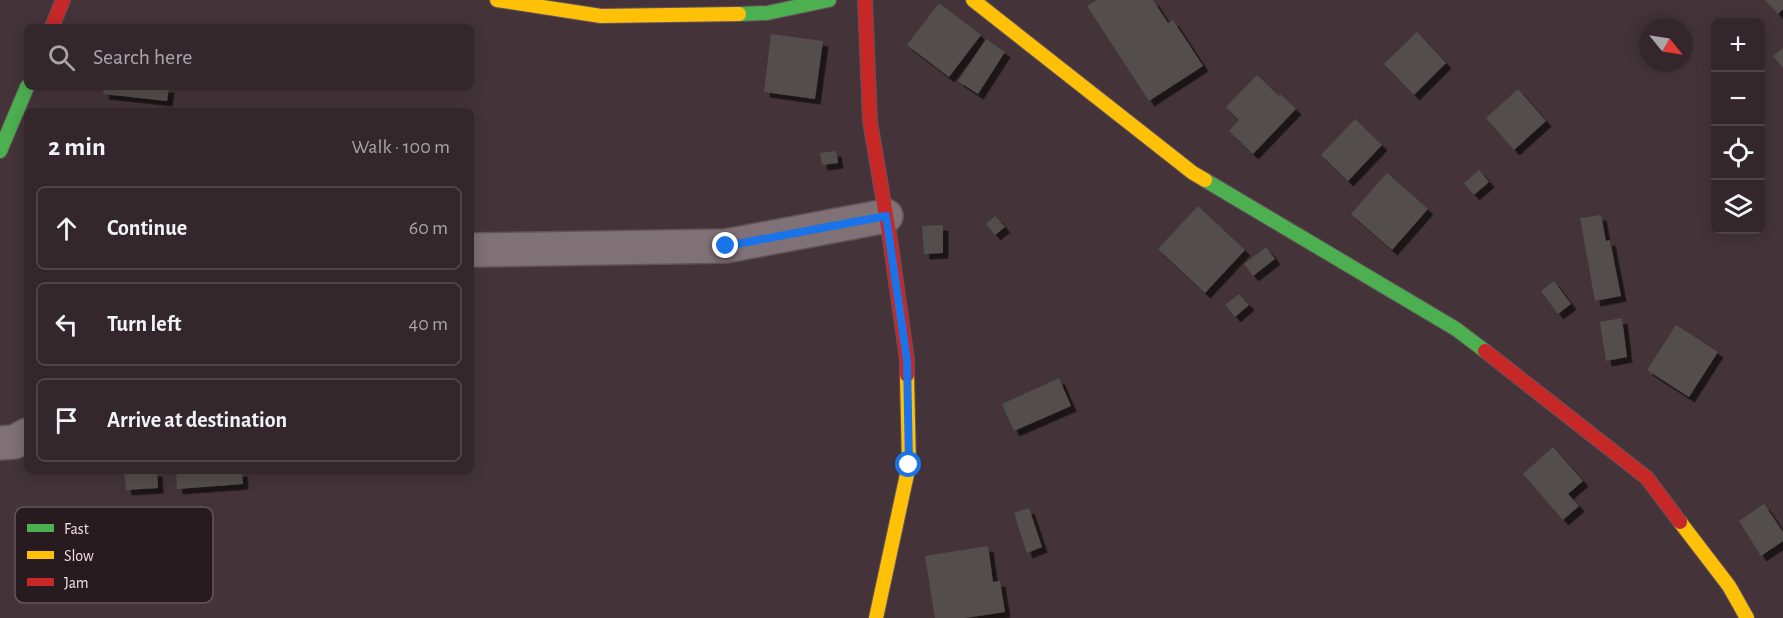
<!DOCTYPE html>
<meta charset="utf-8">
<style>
:root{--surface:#33272c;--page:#3b2f34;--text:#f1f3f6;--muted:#a9a5a9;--line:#4e4448}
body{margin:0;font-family:"Alegreya Sans",sans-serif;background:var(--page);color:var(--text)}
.controls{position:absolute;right:18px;top:18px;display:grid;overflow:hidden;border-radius:9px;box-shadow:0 3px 15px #0003}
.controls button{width:54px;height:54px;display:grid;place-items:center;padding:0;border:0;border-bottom:2px solid var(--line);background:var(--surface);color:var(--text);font:30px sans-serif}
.compass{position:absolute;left:1639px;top:18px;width:54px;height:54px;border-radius:50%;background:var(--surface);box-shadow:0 3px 15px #0003;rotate:120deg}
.stop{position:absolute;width:18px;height:18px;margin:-14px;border:4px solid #1a73e8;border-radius:50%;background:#fff}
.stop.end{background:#1a73e8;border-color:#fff;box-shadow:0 2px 6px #0008}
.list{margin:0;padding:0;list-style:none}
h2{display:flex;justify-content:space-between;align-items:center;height:78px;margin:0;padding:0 24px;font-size:26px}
h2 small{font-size:20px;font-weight:400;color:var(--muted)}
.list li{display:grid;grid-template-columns:39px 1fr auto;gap:18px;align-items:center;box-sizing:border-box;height:84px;margin:0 12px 12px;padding:0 12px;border:2px solid var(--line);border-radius:9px}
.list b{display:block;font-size:22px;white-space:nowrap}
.list em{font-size:20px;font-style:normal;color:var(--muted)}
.icon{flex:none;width:33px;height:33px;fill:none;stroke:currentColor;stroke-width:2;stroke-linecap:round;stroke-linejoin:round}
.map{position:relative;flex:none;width:1783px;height:618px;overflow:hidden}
.search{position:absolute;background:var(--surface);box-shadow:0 3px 15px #0003;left:24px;top:24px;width:450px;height:66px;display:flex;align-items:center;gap:15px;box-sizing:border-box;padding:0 21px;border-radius:9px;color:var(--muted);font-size:22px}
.panel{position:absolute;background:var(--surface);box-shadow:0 3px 15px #0003;left:24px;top:108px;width:450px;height:366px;border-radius:9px}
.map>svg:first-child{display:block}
.building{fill:#524e4b;filter:url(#shadow)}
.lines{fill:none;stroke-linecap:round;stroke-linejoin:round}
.street-casing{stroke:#625359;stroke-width:36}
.fast-casing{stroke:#625359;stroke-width:16}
.slow-casing{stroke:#625359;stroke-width:16}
.jam-casing{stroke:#625359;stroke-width:16}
.street{stroke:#7f7176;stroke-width:33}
.fast{stroke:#4caf50;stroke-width:14}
.slow{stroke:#ffc107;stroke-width:14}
.jam{stroke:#c62828;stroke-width:14}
.route{stroke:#1a73e8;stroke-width:8}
.key{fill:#281b1f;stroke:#65565b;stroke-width:1.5}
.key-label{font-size:16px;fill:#f2dfe6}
</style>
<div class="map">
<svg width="1783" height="618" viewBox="0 0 1783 618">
<defs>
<filter id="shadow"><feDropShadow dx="5.5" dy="5.5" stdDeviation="0" flood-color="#0009"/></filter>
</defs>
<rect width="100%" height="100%" fill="#44343a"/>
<!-- building -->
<g class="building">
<polygon points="1097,0 1153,0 1168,23 1173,20 1203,66 1149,101 1087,6"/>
<polygon points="1765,0 1783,0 1783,9 1778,14"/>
<polygon points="939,3 981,35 949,77 907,45"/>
<polygon points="1417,32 1446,63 1414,95 1384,64"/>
<polygon points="771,34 823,41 815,99 764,92"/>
<polygon points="986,39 1005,52 978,94 958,81"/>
<polygon points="1783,48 1783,68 1773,56"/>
<polygon points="1257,75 1279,96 1280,94 1296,109 1253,154 1229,131 1239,120 1226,107"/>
<polygon points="104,87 169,87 167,101 103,94"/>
<polygon points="1518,89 1546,121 1514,150 1486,118"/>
<polygon points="1355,119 1382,145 1348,181 1321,155"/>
<polygon points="836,151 838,163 822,165 820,153"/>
<polygon points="1479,170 1489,182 1474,195 1464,183"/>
<polygon points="1387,173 1428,209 1392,250 1351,214"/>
<polygon points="1198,206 1245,250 1205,293 1158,249"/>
<polygon points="1601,215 1606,241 1610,240 1621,296 1595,301 1580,218"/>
<polygon points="995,216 1005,227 995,235 986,224"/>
<polygon points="943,225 943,253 924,254 922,226"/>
<polygon points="1266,247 1275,259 1253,276 1244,264"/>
<polygon points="1554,281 1571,304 1558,314 1541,291"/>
<polygon points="1239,294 1249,305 1235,317 1225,305"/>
<polygon points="1622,318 1627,357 1606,361 1600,322"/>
<polygon points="1676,325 1718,352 1689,397 1647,370"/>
<polygon points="1059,378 1071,406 1014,431 1002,404"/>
<polygon points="1553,447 1583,481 1568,494 1579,506 1563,520 1523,474"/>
<polygon points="124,471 157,471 158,488 126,490"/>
<polygon points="176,471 242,471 243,484 177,489"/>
<polygon points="1764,504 1783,532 1783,541 1761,556 1739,521"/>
<polygon points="1029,508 1042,547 1027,553 1014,513"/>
<polygon points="988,546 993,582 1000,581 1005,612 965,618 935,618 925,556"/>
</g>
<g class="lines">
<defs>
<g id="street">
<polyline points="471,250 726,246 886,216"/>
<polyline points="0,443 14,442 27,435"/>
</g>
<g id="fast">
<polyline points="739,14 767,13 829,0"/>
<polyline points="0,151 27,87"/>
<polyline points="1205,180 1456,329 1485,351"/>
</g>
<g id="slow">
<polyline points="497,0 601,16 739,14"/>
<polyline points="973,0 1193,173 1205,180"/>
<polyline points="1680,522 1729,586 1747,618"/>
<polyline points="876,618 909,465 907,375"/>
</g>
<g id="jam">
<polyline points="865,0 870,121 890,239 907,360 907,375"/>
<polyline points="52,27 63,0"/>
<polyline points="1485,351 1647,478 1680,522"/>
</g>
</defs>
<!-- street casing -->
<use href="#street" class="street-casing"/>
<!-- fast casing -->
<use href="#fast" class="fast-casing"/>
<!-- slow casing -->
<use href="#slow" class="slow-casing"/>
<!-- jam casing -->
<use href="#jam" class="jam-casing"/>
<!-- street -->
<use href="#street" class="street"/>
<!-- fast -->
<use href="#fast" class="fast"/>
<!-- slow -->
<use href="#slow" class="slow"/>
<!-- jam -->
<use href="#jam" class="jam"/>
</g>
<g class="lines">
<!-- route -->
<polyline class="route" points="726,246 886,216 907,360 909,465"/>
</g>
<!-- legend -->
<rect x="15" y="507" width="198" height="96" rx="9" class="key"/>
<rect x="27" y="524" width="27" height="8" fill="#4caf50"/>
<rect x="27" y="551" width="27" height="8" fill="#ffc107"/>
<rect x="27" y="578" width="27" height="8" fill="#c62828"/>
<g class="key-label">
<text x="64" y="534">Fast</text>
<text x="64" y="561">Slow</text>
<text x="64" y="588">Jam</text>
</g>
</svg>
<div class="controls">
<button>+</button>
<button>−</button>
<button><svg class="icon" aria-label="locate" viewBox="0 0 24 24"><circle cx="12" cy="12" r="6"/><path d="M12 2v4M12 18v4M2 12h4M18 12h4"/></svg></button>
<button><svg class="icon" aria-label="layers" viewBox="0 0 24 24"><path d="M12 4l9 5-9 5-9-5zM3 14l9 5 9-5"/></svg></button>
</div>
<svg class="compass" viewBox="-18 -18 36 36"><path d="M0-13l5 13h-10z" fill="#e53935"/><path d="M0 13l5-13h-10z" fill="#a9a5a9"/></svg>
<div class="stop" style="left:909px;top:465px"></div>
<div class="stop end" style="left:726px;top:246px"></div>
<div class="search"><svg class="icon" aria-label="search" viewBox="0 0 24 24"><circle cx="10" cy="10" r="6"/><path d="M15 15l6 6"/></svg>Search here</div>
<section class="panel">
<h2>2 min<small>Walk · 100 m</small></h2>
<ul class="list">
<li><svg class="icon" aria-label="ahead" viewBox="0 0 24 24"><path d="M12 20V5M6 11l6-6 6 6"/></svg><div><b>Continue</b></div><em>60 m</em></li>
<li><svg class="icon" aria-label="left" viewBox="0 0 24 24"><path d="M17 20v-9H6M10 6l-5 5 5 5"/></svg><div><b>Turn left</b></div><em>40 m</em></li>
<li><svg class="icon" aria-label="arrive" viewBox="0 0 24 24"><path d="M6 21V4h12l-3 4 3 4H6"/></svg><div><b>Arrive at destination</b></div></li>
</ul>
</section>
</div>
